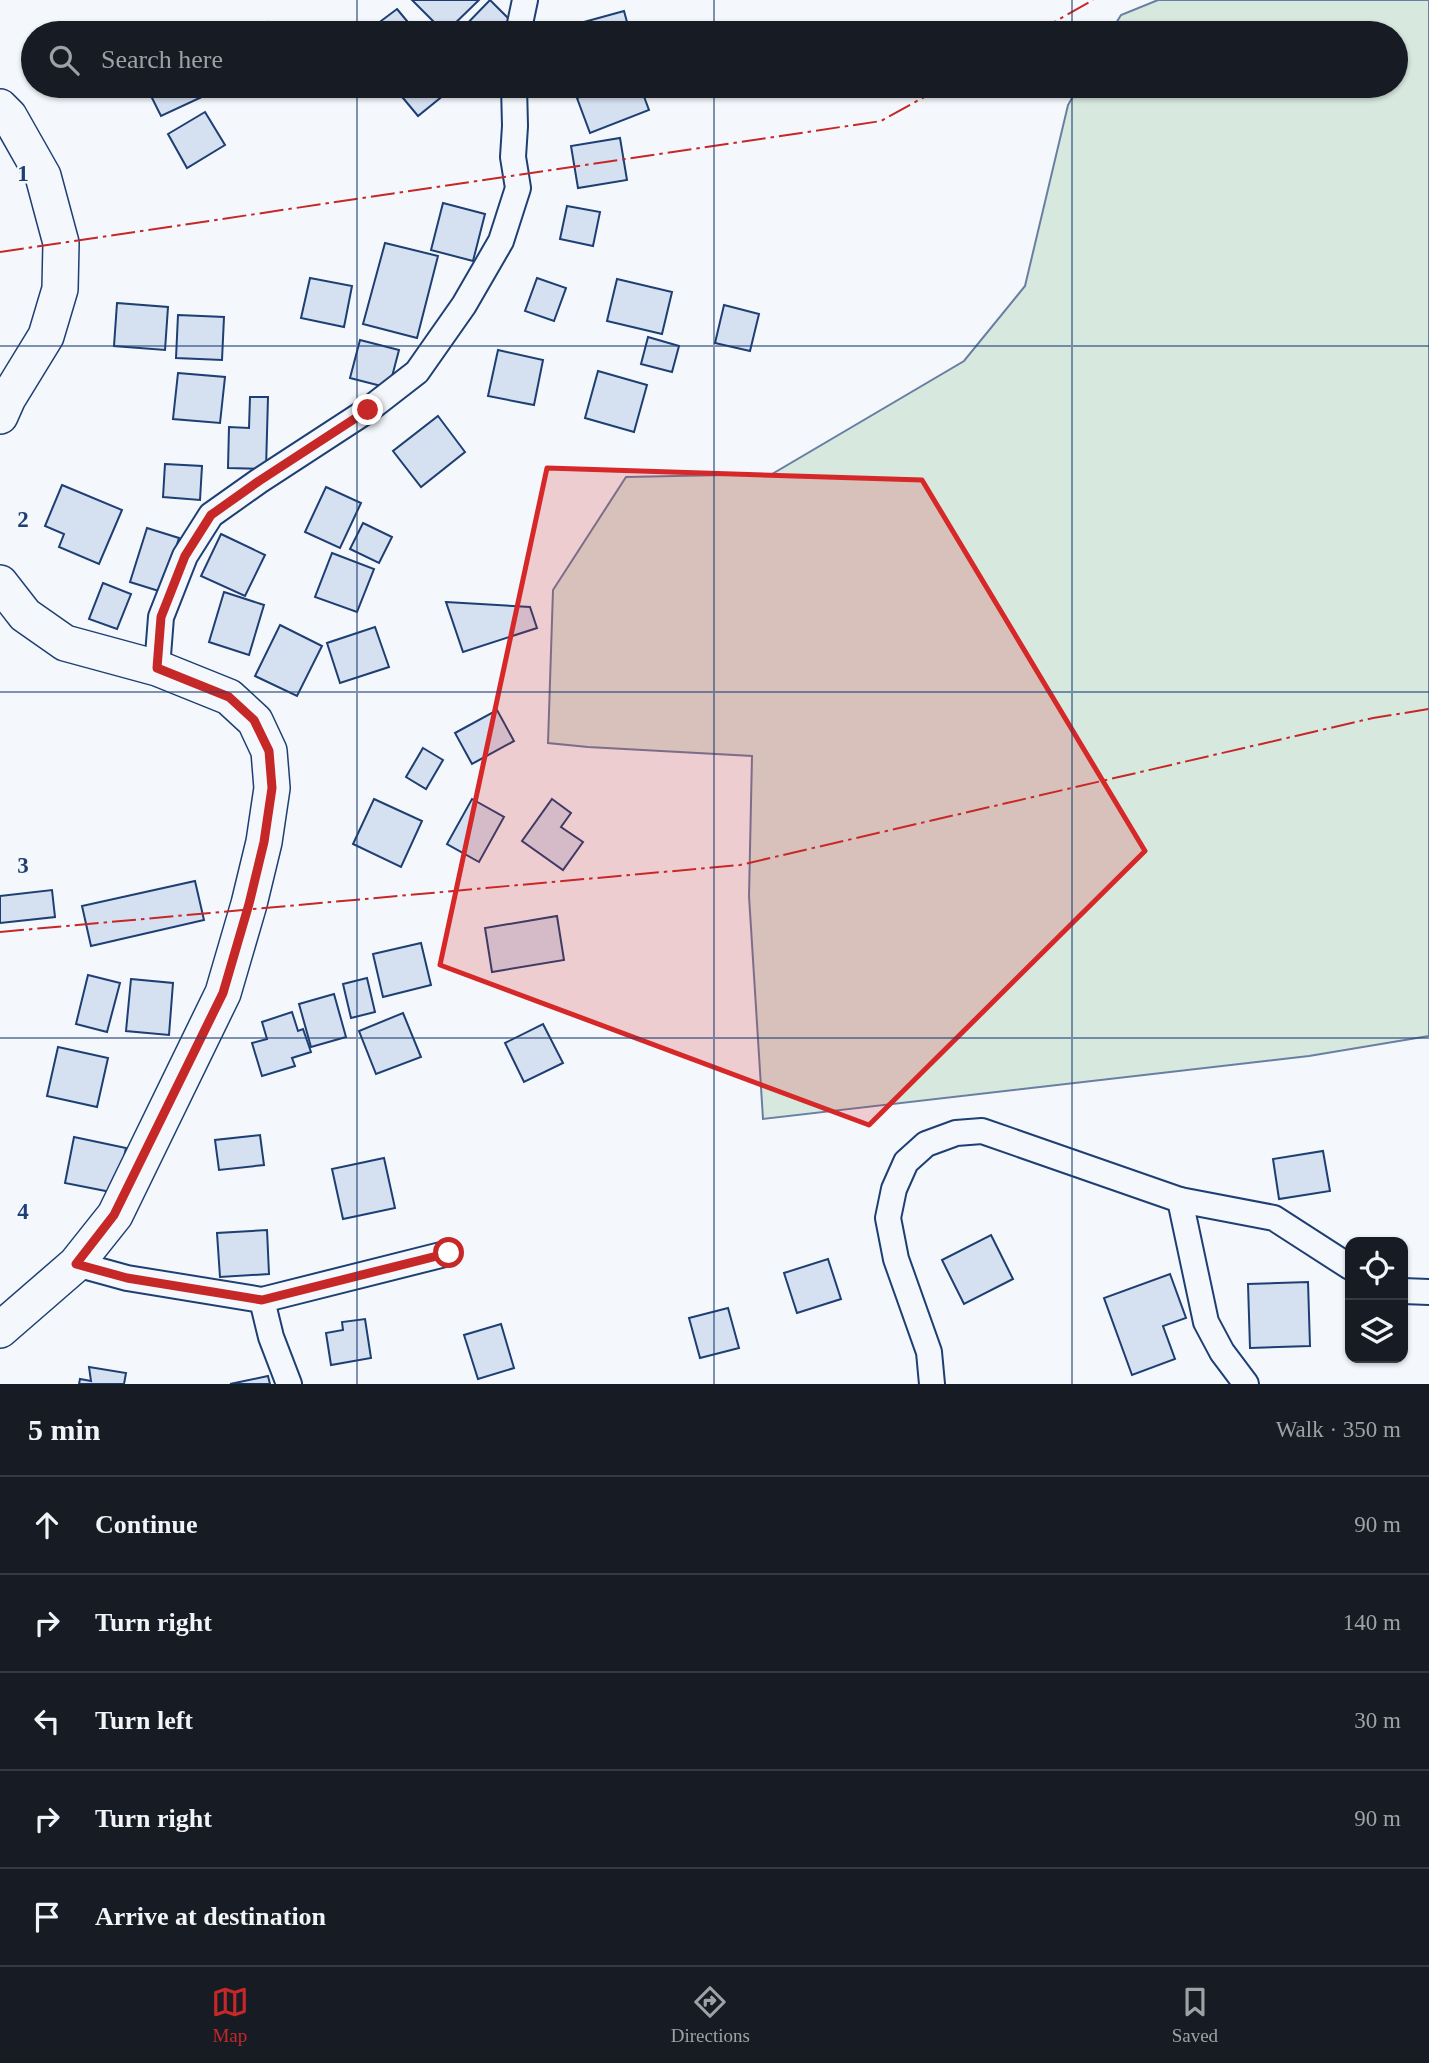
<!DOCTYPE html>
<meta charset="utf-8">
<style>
:root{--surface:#171b24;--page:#20242c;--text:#f1f3f6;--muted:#9ea1a6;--line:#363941;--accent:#c62828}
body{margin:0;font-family:"Times New Roman",serif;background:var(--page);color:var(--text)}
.controls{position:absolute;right:21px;bottom:21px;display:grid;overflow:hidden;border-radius:14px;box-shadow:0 2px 5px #0004}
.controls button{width:63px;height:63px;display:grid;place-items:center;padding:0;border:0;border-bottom:2px solid var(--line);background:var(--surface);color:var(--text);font:35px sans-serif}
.stop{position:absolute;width:21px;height:21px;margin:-16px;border:5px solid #c62828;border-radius:50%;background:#fff}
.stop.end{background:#c62828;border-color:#fff;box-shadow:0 2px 7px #0008}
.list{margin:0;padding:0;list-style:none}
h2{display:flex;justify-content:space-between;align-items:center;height:91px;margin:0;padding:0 28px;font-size:30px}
h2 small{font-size:23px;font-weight:400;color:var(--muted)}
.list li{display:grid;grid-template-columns:46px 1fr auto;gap:21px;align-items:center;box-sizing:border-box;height:98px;padding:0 28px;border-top:2px solid var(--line)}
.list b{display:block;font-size:26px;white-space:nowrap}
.list em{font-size:23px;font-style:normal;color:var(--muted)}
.icon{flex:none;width:38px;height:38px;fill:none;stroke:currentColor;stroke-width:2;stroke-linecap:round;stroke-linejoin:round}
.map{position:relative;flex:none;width:1429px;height:1384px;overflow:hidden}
.search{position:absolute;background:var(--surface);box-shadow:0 2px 5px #0004;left:21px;right:21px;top:21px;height:77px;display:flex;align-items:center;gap:18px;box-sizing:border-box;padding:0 24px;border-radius:38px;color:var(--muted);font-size:26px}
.sheet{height:581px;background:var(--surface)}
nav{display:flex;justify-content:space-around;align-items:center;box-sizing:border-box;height:98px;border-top:2px solid var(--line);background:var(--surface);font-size:19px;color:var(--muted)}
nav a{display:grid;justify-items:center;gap:4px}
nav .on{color:var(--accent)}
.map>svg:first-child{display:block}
.green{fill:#d7e8df;stroke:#687fa3;stroke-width:2}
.building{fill:#d5e0f0;stroke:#1d3f73;stroke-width:2}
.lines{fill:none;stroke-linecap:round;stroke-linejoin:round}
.street-casing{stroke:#1d3f73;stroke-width:28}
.secondary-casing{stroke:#1d3f73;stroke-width:38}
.street{stroke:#f4f7fb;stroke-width:24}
.secondary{stroke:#f4f7fb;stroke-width:35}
.power{stroke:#c62828;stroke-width:2;stroke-dasharray:24 5 3.5 5;stroke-linecap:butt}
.route{stroke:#c62828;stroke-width:9}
.marked{fill:#d62828;fill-opacity:0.2;stroke:#d62828;stroke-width:5;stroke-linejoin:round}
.grid{fill:none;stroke:#1d3f73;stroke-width:2;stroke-opacity:0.55}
.grid-label{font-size:23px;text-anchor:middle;font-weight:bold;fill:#1d3f73;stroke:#f4f7fb;stroke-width:5;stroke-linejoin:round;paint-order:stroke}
</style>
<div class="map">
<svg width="1429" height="1384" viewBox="0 0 1429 1384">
<rect width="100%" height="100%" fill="#f4f7fb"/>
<!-- green -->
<polygon class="green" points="1158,0 1429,0 1429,1036 1309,1056 763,1119 749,896 752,756 588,747 548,743 553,590 626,477 772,474 964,361 1025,286 1068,105 1079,86 1396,86 1396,33 1110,33 1121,15"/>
<!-- building -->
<g class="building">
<polygon points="412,0 479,0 445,33"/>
<polygon points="490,0 512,22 503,31 506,33 458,33"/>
<polygon points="397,9 417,33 365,33"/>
<polygon points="624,11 630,33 575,33 573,25"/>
<polygon points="268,22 272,33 240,33"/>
<polygon points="146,86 199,86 204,96 161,116"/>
<polygon points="393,86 455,86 418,116"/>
<polygon points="609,86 640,86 649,110 590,133 577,98"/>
<polygon points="205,112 225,145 187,168 168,134"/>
<polygon points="620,138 627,180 578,188 571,146"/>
<polygon points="443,203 485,214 473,261 431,250"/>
<polygon points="567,206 600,212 593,246 560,239"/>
<polygon points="385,243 438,256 417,338 363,324"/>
<polygon points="310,278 352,286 344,327 301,318"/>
<polygon points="537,278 566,288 554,321 525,311"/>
<polygon points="617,279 672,292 662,334 607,321"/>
<polygon points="117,303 168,307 165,350 114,346"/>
<polygon points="724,305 759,314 750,351 715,343"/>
<polygon points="178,315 224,317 222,360 176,358"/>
<polygon points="648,337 679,346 672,372 641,364"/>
<polygon points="360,340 399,350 389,388 350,378"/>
<polygon points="498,350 543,360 534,405 488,396"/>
<polygon points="598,371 647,385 634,432 585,418"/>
<polygon points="178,373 225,377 220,423 173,419"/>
<polygon points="250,397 268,397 266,469 228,468 229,427 249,428"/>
<polygon points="438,416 465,452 421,487 393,451"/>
<polygon points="165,464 202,466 200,500 163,497"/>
<polygon points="62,485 122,510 99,564 59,547 64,534 45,526"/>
<polygon points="326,487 361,503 340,548 305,532"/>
<polygon points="363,523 392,537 379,563 350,549"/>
<polygon points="147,528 179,538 162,592 130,582"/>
<polygon points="221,534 265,555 245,596 201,576"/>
<polygon points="332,553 374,569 357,612 315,597"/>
<polygon points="103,583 131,594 117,629 89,619"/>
<polygon points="224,592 264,605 249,655 209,642"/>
<polygon points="446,602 530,607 537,628 463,652"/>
<polygon points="280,625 322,646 297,696 255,676"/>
<polygon points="375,627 389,667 340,683 327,643"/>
<polygon points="497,710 514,741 472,764 455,733"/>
<polygon points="423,748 443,760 426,789 406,777"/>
<polygon points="374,799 422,821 401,867 353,844"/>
<polygon points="472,799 504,817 479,862 447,844"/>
<polygon points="552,799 571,813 561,827 583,842 563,870 522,841"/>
<polygon points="195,881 204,920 91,946 82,906"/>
<polygon points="52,890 55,917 0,923 0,896"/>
<polygon points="557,916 564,960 492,972 485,928"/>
<polygon points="421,943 431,985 383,997 373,954"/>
<polygon points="88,975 120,983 107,1032 76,1024"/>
<polygon points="367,978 375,1012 351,1018 343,984"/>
<polygon points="131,979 173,983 169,1035 126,1031"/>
<polygon points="334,994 346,1037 311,1047 299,1004"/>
<polygon points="292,1012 298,1031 303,1029 311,1052 292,1058 295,1066 262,1076 252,1043 267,1039 262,1022"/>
<polygon points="403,1013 421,1057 376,1074 359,1031"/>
<polygon points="543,1024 563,1063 524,1082 505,1043"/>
<polygon points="58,1047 108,1058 97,1107 47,1096"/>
<polygon points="260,1135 264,1165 219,1170 215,1140"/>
<polygon points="74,1137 126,1148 116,1193 65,1183"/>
<polygon points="1323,1151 1330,1191 1279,1199 1273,1159"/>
<polygon points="384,1158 395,1208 343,1219 332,1169"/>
<polygon points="267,1230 269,1274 220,1277 217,1233"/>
<polygon points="991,1235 1013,1279 964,1304 942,1260"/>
<polygon points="828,1259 841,1299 797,1313 784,1273"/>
<polygon points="1170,1274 1186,1318 1163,1326 1175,1359 1132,1375 1104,1298"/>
<polygon points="1308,1282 1310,1346 1250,1348 1248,1284"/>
<polygon points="728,1308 739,1348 700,1358 689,1318"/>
<polygon points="365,1319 371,1358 331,1365 326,1333 343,1330 342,1322"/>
<polygon points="501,1324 514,1368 478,1379 464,1335"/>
<polygon points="89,1367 126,1373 124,1384 79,1384 80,1379 91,1381"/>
<polygon points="268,1376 270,1384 230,1384"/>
</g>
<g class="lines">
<defs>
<g id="street">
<polyline points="518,33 525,0"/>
<polyline points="157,668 161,617 185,556 211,515 259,481 368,410 417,372 464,305 501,241 518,188 513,157 515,126 514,86"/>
<polyline points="1180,1200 1206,1322 1222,1352 1246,1384"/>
<polyline points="76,1264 127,1278 262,1300 449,1253"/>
<polyline points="1403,1291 1429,1292"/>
<polyline points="262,1300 271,1337 289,1384"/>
<polyline points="932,1384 929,1352 896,1259 888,1218 894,1189 906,1162 926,1144 956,1133 982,1131 1180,1200 1274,1218 1350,1267"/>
</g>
<g id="secondary">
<polyline points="0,107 9,116 43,176 61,243 60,289 46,336 8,398 0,416"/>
<polyline points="0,583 25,615 65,643 157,668 229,697 255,721 269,751 272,788 264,842 249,904 223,993 115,1215 76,1264 0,1330"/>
</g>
</defs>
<!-- street casing -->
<use href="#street" class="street-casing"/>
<!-- secondary casing -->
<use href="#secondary" class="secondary-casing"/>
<!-- street -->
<use href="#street" class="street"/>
<!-- secondary -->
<use href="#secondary" class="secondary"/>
<!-- power -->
<g class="power">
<polyline points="1035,33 1093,0"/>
<polyline points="0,252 881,121 944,86"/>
<polyline points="0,932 740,865 1373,718 1429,709"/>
</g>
</g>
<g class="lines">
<!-- route -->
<polyline class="route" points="368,410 259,481 211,515 185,556 161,617 157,668 229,697 254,720 269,751 272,788 264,842 249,904 223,993 114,1215 76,1264 127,1278 262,1300 449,1253"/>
</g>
<!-- marked area -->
<path class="marked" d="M547,468L922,480L1145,851L869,1125L440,965Z"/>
<!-- grid -->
<path class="grid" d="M357,0V33M714,0V33M1072,0V33M357,86V1384M714,86V1384M1072,86V1384M0,346H1429M0,692H1429M0,1038H1429"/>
<g class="grid-label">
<text x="23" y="181">1</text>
<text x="23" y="527">2</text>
<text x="23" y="873">3</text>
<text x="23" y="1219">4</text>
</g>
</svg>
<div class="controls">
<button><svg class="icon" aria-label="locate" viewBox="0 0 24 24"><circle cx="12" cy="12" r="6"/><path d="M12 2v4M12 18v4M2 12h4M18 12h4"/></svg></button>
<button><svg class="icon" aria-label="layers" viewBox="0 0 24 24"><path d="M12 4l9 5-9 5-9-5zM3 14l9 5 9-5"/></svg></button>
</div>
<div class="stop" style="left:449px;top:1253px"></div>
<div class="stop end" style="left:368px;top:410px"></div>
<div class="search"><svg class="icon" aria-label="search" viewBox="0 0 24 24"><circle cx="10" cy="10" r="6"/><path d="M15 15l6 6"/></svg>Search here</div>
</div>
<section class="sheet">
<h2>5 min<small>Walk · 350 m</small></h2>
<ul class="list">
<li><svg class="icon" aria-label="ahead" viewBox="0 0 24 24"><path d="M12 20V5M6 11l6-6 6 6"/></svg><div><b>Continue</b></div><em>90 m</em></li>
<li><svg class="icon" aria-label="right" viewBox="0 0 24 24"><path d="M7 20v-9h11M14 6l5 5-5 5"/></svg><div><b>Turn right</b></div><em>140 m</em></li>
<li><svg class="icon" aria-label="left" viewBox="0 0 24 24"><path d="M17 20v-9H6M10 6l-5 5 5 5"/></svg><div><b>Turn left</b></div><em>30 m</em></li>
<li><svg class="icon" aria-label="right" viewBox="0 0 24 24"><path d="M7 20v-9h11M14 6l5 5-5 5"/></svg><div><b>Turn right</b></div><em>90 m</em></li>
<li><svg class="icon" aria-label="arrive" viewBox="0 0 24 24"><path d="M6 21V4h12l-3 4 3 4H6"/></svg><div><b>Arrive at destination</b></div></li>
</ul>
</section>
<nav>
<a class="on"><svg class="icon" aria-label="map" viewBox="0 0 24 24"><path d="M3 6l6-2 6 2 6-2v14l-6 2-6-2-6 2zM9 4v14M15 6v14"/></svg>Map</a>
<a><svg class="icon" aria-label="directions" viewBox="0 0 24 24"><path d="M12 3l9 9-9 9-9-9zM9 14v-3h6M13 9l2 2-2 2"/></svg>Directions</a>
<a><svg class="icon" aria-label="saved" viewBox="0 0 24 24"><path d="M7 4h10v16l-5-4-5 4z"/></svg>Saved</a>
</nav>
